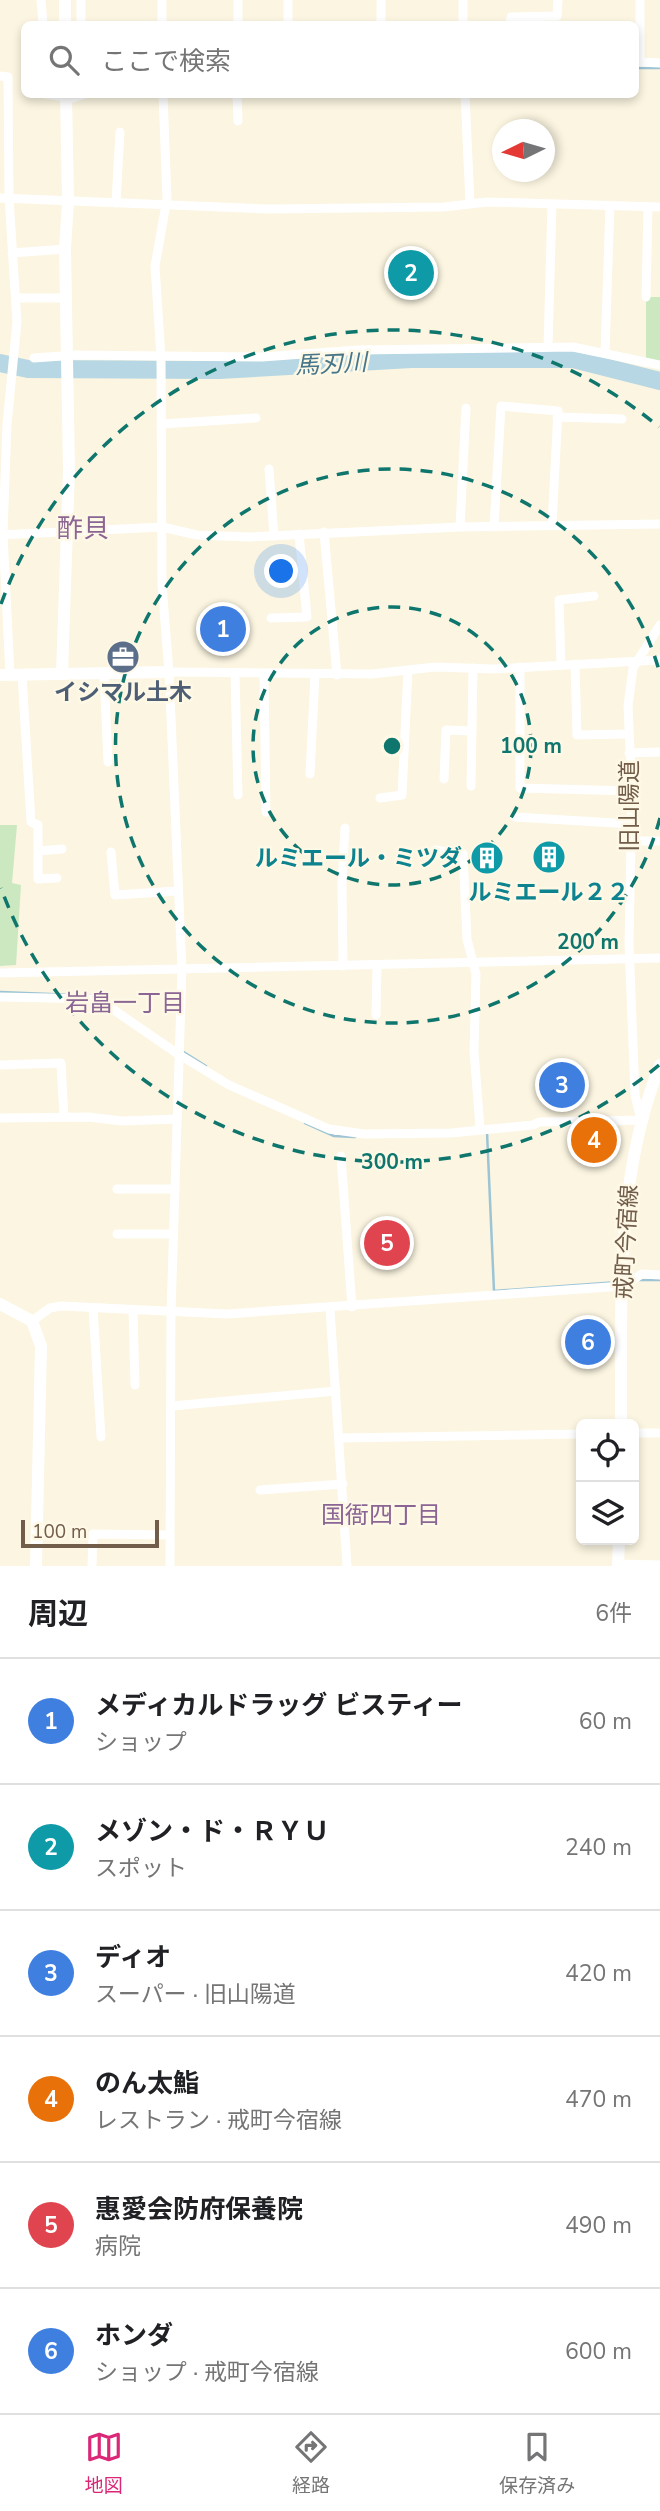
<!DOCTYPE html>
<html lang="ja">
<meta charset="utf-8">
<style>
:root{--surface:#fff;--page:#f2f2f2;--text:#202124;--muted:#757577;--line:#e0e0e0;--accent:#db2777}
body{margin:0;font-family:"Nunito Sans","Noto Sans JP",sans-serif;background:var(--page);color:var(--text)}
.controls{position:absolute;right:21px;bottom:21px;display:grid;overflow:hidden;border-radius:10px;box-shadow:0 4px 10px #0003}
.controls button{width:63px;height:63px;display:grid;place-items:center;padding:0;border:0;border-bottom:2px solid var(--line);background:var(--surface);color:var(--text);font:35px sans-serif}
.compass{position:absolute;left:492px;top:119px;width:63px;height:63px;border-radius:50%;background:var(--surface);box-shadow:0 4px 10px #0003;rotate:265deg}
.scale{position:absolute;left:21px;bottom:18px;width:138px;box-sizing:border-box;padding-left:7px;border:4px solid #715d49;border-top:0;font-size:19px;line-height:24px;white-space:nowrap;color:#715d49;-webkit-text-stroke:5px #fef8e6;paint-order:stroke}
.you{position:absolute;left:282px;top:572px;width:24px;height:24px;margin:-18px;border:5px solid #fff;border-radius:50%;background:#1a73e8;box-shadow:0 0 0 10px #1a73e833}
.badge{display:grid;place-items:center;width:46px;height:46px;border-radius:50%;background:var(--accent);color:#fff;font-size:23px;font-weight:700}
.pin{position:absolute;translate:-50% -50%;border:4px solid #fff;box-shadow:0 2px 7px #0006}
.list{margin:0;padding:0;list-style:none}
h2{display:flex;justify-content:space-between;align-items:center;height:91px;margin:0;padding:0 28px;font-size:30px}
h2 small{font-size:23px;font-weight:400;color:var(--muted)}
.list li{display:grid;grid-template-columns:46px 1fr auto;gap:21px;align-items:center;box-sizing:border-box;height:126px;padding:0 28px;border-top:2px solid var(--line)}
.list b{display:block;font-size:26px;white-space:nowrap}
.list p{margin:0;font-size:23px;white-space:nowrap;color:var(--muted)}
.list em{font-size:23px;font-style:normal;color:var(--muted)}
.icon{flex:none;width:38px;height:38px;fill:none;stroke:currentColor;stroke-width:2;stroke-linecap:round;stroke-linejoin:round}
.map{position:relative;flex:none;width:660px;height:1566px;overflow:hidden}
.search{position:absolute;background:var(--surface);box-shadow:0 4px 10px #0003;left:21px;right:21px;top:21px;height:77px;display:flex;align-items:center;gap:18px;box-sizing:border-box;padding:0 24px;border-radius:10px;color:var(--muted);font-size:26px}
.sheet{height:847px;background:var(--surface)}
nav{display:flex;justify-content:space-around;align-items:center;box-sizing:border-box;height:98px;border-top:2px solid var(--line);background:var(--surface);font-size:19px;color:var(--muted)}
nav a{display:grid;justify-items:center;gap:4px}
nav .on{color:var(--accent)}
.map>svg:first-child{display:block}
.green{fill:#cbe8c0}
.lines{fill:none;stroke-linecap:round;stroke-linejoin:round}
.stream{stroke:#9dc4d5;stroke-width:2.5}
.river{stroke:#b6d7e3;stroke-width:18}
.street{stroke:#fff;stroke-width:9}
.secondary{stroke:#fff;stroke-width:12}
.ring{fill:none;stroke:#0f766e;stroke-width:3.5;stroke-dasharray:12 9}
.labels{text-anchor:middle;stroke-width:5;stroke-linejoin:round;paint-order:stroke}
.service-label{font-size:23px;font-weight:bold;fill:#4e5e75;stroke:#fef8e6}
.street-label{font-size:23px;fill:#715d49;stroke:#fef8e6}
.culture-label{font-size:23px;font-weight:bold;fill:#0d838f;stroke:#fef8e6;text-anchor:end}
.water-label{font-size:24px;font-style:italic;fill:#47768a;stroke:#fef8e6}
.neighbourhood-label{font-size:24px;fill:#8b6594;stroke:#fef8e6}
.quarter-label{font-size:26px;fill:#8b6594;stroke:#fef8e6}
.centre{fill:#0f766e;stroke:#fef8e6;stroke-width:3.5}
.ring-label{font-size:21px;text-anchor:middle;font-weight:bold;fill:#0f766e;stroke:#fef8e6;stroke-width:5;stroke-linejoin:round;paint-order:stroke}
</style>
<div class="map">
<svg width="660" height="1566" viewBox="0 0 660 1566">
<rect width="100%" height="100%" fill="#fbf5e1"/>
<!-- green -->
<g class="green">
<polygon points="646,297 660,297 660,365 646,362"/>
<polygon points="0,825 17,825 12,883 21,885 16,965 0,966"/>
</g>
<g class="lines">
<!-- stream -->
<g class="stream">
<polyline points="636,68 660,68"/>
<polyline points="0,992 101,996"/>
<polyline points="182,1051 206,1066"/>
<polyline points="305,1123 334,1136 355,1137"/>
<polyline points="487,1132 494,1291 618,1282"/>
<polyline points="639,1280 660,1280"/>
</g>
<!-- river -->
<polyline class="river" points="0,363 28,369 219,370 411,359 573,359 660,381"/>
<!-- street -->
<g class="street">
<polyline points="41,0 43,24"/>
<polyline points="81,0 81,24"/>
<polyline points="162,0 162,24"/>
<polyline points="238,0 238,24"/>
<polyline points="288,0 288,24"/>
<polyline points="463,0 463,24"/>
<polyline points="640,0 640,62"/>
<polyline points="381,24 381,2"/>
<polyline points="510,24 511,17 557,16 558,0"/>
<polyline points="637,62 660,63"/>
<polyline points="0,76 8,77 9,198 17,322 7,424 3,534 10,675"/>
<polyline points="45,94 73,98 85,94"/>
<polyline points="163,94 167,199 155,266 161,358 162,585 169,672 182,969 171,1312 170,1566"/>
<polyline points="237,94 238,121"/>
<polyline points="465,94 470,203"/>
<polyline points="0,198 269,209 444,207 487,202 660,207"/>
<polyline points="116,203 120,132"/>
<polyline points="12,253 65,249"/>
<polyline points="646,297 648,207"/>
<polyline points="17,298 66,298"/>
<polyline points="548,347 552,205"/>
<polyline points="605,352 610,206"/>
<polyline points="34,358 76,355 262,357 358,350 573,347 660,365"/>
<polyline points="557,417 622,419"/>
<polyline points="161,424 256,418"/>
<polyline points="269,469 274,536"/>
<polyline points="460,527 466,408"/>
<polyline points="494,527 501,406 558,411 552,525"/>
<polyline points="324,532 337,675"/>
<polyline points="0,535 162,527 197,535 249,537 460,527 660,524"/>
<polyline points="271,618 307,617 299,534"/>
<polyline points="561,664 559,600 594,596"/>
<polyline points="575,664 577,735 628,734"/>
<polyline points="520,667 520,788 632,791"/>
<polyline points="169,672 372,674 435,667 493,669 660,660"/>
<polyline points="104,674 108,762"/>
<polyline points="235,674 238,795"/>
<polyline points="264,674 266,812"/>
<polyline points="22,675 31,822 38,825 38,879 57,878"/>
<polyline points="629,753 660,752"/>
<polyline points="310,774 315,675"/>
<polyline points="444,779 446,730 472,731"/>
<polyline points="471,786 473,668"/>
<polyline points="380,798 402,795 408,670"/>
<polyline points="515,817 632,824"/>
<polyline points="631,841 660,841"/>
<polyline points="435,850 463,854 467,939 476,974 474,1051 480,1128"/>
<polyline points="39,851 62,849"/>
<polyline points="111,852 115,895 178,891"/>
<polyline points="343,966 342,884 345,828"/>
<polyline points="0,973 660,958"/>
<polyline points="0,997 98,999 178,1054 229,1085 329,1129 364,1134 451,1133 533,1125 539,1122 641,1120 635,1095 629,944 632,791 628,706 633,668 660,625"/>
<polyline points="376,1015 377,966"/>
<polyline points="0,1065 61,1063 64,1117"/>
<polyline points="0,1118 88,1117 122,1121 177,1119"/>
<polyline points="341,1156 352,1307"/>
<polyline points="117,1189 175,1189"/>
<polyline points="117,1234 173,1234"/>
<polyline points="93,1308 101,1437"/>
<polyline points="330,1309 347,1566"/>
<polyline points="133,1310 135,1385"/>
<polyline points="32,1321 50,1308 61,1306 227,1314 623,1286 642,1274 660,1275"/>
<polyline points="172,1406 336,1391"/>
<polyline points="634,1433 660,1433"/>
<polyline points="340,1438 581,1434"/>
<polyline points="260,1490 343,1484"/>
<polyline points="618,1564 660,1565"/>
<polyline points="92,1566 93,1534 169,1535"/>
</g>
<!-- secondary -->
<g class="secondary">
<polyline points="65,0 65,24"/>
<polyline points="62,674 69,469 65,249 68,201 66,94"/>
<polyline points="0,675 169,672"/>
<polyline points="0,1304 32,1321 41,1346 36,1566"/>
<path d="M621,1424C622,1303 614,1180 660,1065"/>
<polyline points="618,1566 619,1540"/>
</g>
</g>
<!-- distance rings -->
<g class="ring">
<circle cx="392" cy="746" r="139"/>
<path d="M660 818A277 277 0 1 1 660 674"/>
<path d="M659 1065A416 416 0 0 1 1 888M1 604A416 416 0 0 1 659 427"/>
</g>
<!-- icons -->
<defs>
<symbol id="office-disc" viewBox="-11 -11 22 22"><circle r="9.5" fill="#5c6f8a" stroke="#fef8e6"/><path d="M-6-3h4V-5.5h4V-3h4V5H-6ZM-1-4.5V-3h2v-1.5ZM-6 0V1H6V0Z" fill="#fff"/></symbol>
<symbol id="building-disc" viewBox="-11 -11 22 22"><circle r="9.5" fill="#0f9aa8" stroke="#fef8e6"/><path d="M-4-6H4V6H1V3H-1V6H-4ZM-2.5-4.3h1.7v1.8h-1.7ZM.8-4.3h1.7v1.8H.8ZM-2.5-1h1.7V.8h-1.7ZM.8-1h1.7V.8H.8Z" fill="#fff"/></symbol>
</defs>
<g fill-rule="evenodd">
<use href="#office-disc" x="104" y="638" width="38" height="38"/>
<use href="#building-disc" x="530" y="838" width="38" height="38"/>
<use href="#building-disc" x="468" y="839" width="38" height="38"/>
</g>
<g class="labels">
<!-- service labels -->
<g class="service-label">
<text x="123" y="700">イシマル土木</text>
</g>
<!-- street labels -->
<g class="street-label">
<text transform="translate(629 806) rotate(-90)" y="8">旧山陽道</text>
<text transform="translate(626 1242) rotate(-87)" y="8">戒町今宿線</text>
</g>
<!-- culture labels -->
<g class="culture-label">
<text x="462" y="866">ルミエール・ミツダ</text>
<text x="549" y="900" text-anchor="middle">ルミエール２２</text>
</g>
<!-- water labels -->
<g class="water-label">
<text transform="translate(331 364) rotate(-3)" y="8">馬刃川</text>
</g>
<!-- neighbourhood labels -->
<g class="neighbourhood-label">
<text x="125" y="1011">岩畠一丁目</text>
<text x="381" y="1523">国衙四丁目</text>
</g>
<!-- quarter labels -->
<g class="quarter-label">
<text x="83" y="537">酢貝</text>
</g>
</g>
<circle cx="392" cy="746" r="10" class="centre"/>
<g class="ring-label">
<text x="531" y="753">100 m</text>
<text x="588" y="949">200 m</text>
<text x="392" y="1169">300 m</text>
</g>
</svg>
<div class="controls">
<button><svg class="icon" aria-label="locate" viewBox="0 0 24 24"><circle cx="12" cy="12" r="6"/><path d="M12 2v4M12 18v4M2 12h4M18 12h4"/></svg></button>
<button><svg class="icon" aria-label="layers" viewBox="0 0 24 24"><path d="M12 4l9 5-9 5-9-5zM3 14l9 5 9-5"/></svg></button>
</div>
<svg class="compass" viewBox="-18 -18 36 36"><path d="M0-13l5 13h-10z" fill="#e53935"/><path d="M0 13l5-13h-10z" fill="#757577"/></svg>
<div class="scale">100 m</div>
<div class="you"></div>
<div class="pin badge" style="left:223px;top:629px;background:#3f7fe0">1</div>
<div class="pin badge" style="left:411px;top:273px;background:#0f9aa8">2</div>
<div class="pin badge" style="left:562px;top:1085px;background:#3f7fe0">3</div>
<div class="pin badge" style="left:594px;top:1140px;background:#e8710a">4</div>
<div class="pin badge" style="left:387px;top:1243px;background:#e0444e">5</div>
<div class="pin badge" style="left:588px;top:1342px;background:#3f7fe0">6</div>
<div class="search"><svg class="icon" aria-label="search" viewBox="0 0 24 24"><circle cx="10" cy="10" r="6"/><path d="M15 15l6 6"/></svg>ここで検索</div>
</div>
<section class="sheet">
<h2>周辺<small>6件</small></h2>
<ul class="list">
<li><span class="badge" style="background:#3f7fe0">1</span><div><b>メディカルドラッグ ビスティー</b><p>ショップ</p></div><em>60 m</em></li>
<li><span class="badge" style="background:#0f9aa8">2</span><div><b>メゾン・ド・ＲＹＵ</b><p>スポット</p></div><em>240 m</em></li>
<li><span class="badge" style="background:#3f7fe0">3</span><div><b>ディオ</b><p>スーパー · 旧山陽道</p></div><em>420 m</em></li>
<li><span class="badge" style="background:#e8710a">4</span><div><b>のん太鮨</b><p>レストラン · 戒町今宿線</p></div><em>470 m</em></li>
<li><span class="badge" style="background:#e0444e">5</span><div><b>惠愛会防府保養院</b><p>病院</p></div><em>490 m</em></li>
<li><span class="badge" style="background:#3f7fe0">6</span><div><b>ホンダ</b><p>ショップ · 戒町今宿線</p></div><em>600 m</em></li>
</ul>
</section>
<nav>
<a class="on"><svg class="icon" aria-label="map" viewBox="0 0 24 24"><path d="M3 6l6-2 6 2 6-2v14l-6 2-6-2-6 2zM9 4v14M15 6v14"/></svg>地図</a>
<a><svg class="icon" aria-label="directions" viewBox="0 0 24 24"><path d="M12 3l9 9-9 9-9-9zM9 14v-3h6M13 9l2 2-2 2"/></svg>経路</a>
<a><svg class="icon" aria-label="saved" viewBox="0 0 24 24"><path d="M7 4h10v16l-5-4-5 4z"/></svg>保存済み</a>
</nav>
